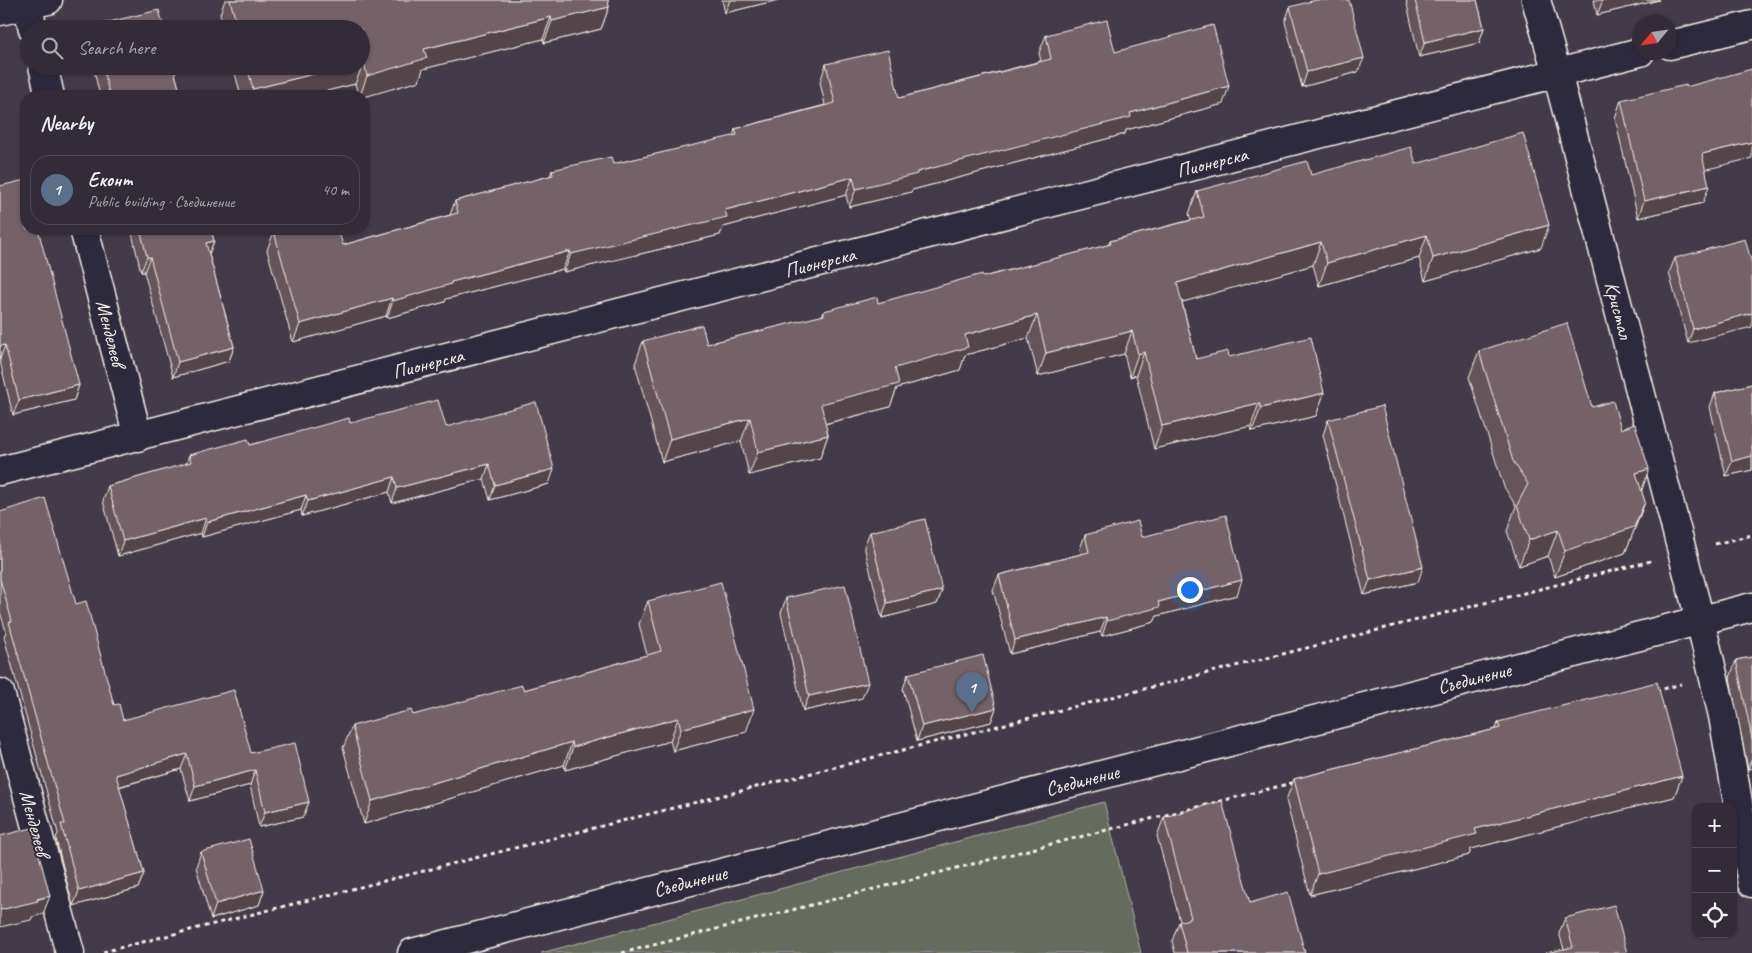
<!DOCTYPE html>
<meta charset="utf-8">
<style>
:root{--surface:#332c38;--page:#3e3843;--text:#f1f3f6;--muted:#a9a7ae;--line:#4e4853;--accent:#ffd166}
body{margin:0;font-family:Caveat,sans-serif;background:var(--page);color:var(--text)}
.controls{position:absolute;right:15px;bottom:15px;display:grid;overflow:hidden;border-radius:10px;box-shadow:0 1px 4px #0004}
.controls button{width:45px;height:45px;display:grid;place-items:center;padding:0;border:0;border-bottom:1px solid var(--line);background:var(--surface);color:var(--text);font:25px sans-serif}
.compass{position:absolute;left:1632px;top:15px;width:45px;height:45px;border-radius:50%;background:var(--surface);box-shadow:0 1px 4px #0004;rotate:241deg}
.you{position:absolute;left:1189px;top:589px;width:18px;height:18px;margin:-12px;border:4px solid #fff;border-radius:50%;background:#1a73e8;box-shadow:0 0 0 8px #1a73e833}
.badge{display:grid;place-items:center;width:32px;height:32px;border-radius:50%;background:var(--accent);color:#fff;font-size:16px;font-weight:700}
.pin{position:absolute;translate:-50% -41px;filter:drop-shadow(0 1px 2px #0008)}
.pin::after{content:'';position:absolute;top:26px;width:18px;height:15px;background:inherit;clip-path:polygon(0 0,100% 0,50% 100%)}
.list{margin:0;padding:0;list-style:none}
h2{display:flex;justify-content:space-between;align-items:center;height:65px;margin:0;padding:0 20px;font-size:21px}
h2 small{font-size:16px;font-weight:400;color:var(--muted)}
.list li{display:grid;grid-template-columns:32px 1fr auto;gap:15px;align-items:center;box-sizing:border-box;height:70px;margin:0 10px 10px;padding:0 10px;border:1px solid var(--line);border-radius:20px}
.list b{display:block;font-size:19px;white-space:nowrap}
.list p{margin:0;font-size:16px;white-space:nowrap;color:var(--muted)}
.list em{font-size:16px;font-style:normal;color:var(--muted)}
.icon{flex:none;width:28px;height:28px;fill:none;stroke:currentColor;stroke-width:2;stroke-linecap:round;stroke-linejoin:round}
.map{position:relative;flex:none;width:1752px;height:953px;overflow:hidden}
.search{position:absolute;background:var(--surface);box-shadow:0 1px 4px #0004;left:20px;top:20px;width:350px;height:55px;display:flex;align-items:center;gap:12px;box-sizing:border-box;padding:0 18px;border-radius:28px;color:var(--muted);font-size:19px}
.panel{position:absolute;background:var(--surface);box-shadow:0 1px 4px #0004;left:20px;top:90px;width:350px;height:145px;border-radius:20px}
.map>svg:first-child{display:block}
.green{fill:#656c5f;stroke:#acaea4}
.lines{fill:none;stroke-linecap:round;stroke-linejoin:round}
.minor-casing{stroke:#f4f1e8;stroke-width:31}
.tertiary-casing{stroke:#f4f1e8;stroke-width:31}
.path{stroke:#f4f1e8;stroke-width:3;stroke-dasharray:4 4;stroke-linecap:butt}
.minor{stroke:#2f2a3d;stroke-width:28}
.tertiary{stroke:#2f2a3d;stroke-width:28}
.wall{fill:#65545a;stroke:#f4f1e8}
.shaded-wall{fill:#52454a;stroke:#f4f1e8}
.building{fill:#756269;stroke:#f4f1e8}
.labels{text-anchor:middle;stroke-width:4;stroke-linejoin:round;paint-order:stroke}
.street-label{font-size:20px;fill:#f4f1e8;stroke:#2f2a3d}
</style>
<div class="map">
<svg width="1752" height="953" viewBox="0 0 1752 953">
<rect width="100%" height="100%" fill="#443b4a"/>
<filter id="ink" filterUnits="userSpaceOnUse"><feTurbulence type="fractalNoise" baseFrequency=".02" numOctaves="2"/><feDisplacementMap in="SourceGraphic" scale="10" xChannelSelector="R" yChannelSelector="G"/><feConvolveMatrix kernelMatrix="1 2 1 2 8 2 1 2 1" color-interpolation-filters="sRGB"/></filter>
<g filter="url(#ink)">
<!-- green -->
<polygon class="green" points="1104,802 1141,953 541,953"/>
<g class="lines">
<defs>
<g id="minor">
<polyline points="1536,0 1557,73 1700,620 1723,716 1752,883"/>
<polyline points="27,5 33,29"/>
<polyline points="0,11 48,0"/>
<polyline points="1670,45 1752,25"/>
<polyline points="43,66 50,96"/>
<polyline points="84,229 138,437"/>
<polyline points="0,471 1640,52"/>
<polyline points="0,693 70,953"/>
</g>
<polyline id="tertiary" points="412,953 1752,607"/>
</defs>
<!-- minor casing -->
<use href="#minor" class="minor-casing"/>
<!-- tertiary casing -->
<use href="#tertiary" class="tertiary-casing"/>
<!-- path -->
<g class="path">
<polyline points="1715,544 1752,535"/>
<polyline points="1656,691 1681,684"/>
<polyline points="103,952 1651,561"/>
<polyline points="622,953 1296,782"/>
</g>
<!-- minor -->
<use href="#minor" class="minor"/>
<!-- tertiary -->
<use href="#tertiary" class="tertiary"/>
</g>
<!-- wall -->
<g class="wall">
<polygon points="225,0 608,0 609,7 601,29 544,43 543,39 423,69 419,81 364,96 359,96 355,84 306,96 241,96 233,66 361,66 361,29 224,29 220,14"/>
<polygon points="722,0 778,0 725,13"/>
<polygon points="1406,0 1477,0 1484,28 1479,43 1419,57"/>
<polygon points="1594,0 1659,0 1597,15"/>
<polygon points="1290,7 1358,72 1302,87 1285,22"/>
<polygon points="1046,35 1115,52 1223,104 1126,130 1125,134 912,190 911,192 849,207 846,195 723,227 720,235 564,272 563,269 446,299 445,302 387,318 386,316 293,342 267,250 274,232 343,245 450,215 455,201 550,176 552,170 613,164 733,137 735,129 825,105 820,82 826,64 899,98 1041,61 1039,53"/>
<polygon points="93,66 173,66 181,96 100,96"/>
<polygon points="1621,100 1706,169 1703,203 1638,218 1615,118"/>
<polygon points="1416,164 1541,248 1425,281 1419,258 1319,286 1313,265 1182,302 1196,359 1229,357 1324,393 1316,416 1252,431 1251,426 1154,449 1136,375 1130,377 1124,354 1038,376 1028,338 965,355 960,370 897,388 890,407 825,424 828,435 820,458 749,475 741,441 662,462 635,364 643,341 707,344 822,316 824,311 878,303 983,277 1108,245 1110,241 1191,220 1189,214 1197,191 1311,175"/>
<polygon points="0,186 79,385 74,400 13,415 0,361"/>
<polygon points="131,229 211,229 214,241 209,254 234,347 229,361 173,377 144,272 141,272"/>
<polygon points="1675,258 1752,264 1688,343 1669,273"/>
<polygon points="1479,351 1592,407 1621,429 1645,502 1635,528 1625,553 1555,577 1548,556 1519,566 1507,531 1516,506 1504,487 1469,377"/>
<polygon points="1752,384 1752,470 1726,476 1710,407 1715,393"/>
<polygon points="1328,420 1418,582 1364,595 1323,435"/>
<polygon points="350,423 446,427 549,484 490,500 484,479 392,503 389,492 302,516 301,510 202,537 201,533 118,556 103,501 108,486 186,464 189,455 250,445"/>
<polygon points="0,512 76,604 114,705 123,720 251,753 309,802 303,817 259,827 250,785 190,801 181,769 119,787 144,873 138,888 73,906 56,839 58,833 4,637 6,631 0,612"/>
<polygon points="870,532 942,590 937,604 882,618 864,546"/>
<polygon points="1085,535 1142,537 1237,595 1157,616 1154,622 1102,636 1100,632 1010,654 993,590 999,575 1081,554 1080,549"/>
<polygon points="786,598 862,698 803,711 781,613"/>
<polygon points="648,601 746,732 673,751 670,741 565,770 564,765 364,824 343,748 352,726 413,715 524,690 647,655 639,624"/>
<polygon points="1752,657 1752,768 1748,769 1730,678 1736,660"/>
<polygon points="908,674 996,708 991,722 917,741 903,689"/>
<polygon points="1498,722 1682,776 1674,797 1471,849 1469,855 1310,895 1286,800 1294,779 1496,729"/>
<polygon points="1164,817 1250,903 1305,953 1175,953 1172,941 1179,922 1180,921 1157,836"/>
<polygon points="201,852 264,890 259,905 211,919 196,867"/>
<polygon points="1565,918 1627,953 1564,949 1559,933"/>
</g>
<!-- shaded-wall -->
<g class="shaded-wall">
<polygon points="730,0 778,0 725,13"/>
<polygon points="1603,0 1659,0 1597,15"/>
<polygon points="609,7 601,29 544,43 552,21"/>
<polygon points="551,17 543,39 423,69 419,81 364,97 360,96 367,76 424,49"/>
<polygon points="1484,28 1479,43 1419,57 1425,42"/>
<polygon points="1364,58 1358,72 1302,87 1307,72"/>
<polygon points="364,62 355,84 306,96 250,96 253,89 346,66 361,66 361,63"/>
<polygon points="1229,86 1223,104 1126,130 1125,134 912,190 911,192 849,207 856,189 1130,113"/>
<polygon points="1752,142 1752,158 1696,172 1702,154"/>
<polygon points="853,177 846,195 723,227 720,235 564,272 571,254 725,210"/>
<polygon points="1709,186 1703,203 1638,218 1644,201"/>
<polygon points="1549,225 1541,248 1425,281 1433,258"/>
<polygon points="1427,235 1419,258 1319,286 1327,263"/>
<polygon points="214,241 208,256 206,243"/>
<polygon points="1321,242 1313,265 1169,306 1177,283"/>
<polygon points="570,251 563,269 446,299 445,302 387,318 393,301 451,282"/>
<polygon points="147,257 150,257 144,272 141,272"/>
<polygon points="392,298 386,316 293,342 300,324"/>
<polygon points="1752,313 1752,327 1688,343 1693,329"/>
<polygon points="1037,315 1028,338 965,355 960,370 897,388 890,407 812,427 821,404 965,335"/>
<polygon points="1132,331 1124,354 1038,376 1046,353"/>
<polygon points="5,345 0,359 0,346"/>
<polygon points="234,347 229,361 173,377 178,362"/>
<polygon points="1144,352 1136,375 1130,377 1138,354"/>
<polygon points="79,385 74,400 13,415 19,400"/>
<polygon points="1324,393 1316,416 1252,431 1261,408"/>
<polygon points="1259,403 1251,426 1154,449 1162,426"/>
<polygon points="750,418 741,441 662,462 670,439"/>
<polygon points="828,435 820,458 749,475 758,452"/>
<polygon points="1752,456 1752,470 1726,476 1732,461"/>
<polygon points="489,464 484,479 392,503 397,488"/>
<polygon points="554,469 549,484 490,500 495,485"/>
<polygon points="1649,469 1640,496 1636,473"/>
<polygon points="394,477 389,492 302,516 308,501"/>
<polygon points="306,495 301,510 202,537 207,522"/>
<polygon points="1645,502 1635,528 1625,553 1555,577 1565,551"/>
<polygon points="206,518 201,533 118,556 123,541"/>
<polygon points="1558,530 1548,556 1519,566 1529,540"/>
<polygon points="1423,567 1418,582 1364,595 1370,580"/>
<polygon points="1242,580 1237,595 1157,616 1154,622 1102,636 1107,621 1158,602"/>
<polygon points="942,590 937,604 882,618 887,603"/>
<polygon points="1106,617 1100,632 1010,654 1015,640"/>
<polygon points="868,683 862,698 803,711 809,696"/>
<polygon points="996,708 991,722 917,741 922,726"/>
<polygon points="754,709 746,732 673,751 681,729"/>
<polygon points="678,718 670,741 565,770 573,747"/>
<polygon points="572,742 564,765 364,824 372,801"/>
<polygon points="187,754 181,769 110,789 116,775"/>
<polygon points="1752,758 1752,768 1748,769"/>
<polygon points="255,770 250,785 190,801 195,786"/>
<polygon points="1682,776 1674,797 1471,849 1469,855 1310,895 1318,874 1475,829"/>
<polygon points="309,802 303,817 259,827 265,812"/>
<polygon points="144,873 138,888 73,906 79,891"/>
<polygon points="264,890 259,905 211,919 216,904"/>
<polygon points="50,896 43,914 32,917 31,920 0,927 0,910"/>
</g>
<!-- building -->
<g class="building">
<polygon points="230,0 608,0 609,7 552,21 551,17 424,49 427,58 367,76 364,62 361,63 361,29 238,29"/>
<polygon points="1316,0 1349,0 1364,58 1307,72 1290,7"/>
<polygon points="1415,0 1477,0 1484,28 1425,42"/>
<polygon points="159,10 164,29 92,29 92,26"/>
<polygon points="1107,20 1115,52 1213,25 1229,86 1130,113 1131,117 917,172 917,174 856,189 853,177 725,210 727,217 571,254 570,251 451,282 451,284 393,301 392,298 300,324 274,232 287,229 338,229 343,245 458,213 455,201 553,175 552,170 611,157 613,164 737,135 735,129 835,103 826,64 888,50 899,98 1051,59 1046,35"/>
<polygon points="102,66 173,66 181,96 110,96"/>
<polygon points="247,66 346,66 253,89"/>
<polygon points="1752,69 1752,142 1702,154 1709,186 1644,201 1621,100 1686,85 1686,87"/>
<polygon points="1523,133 1549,225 1433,258 1427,235 1327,263 1321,242 1177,283 1196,359 1228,351 1229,357 1311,337 1324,393 1261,408 1259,403 1162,426 1144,352 1138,354 1132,331 1046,353 1037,315 965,335 968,347 895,368 899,384 821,404 828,435 758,452 750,418 670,439 643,341 702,325 707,344 824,315 824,311 877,297 878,303 982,274 983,277 1111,244 1110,241 1204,217 1197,191 1307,161 1311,175 1411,147 1416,164"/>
<polygon points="25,180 26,186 26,229 38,229 79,385 19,400 5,345 0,346 0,186"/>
<polygon points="140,229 211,229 214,241 206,243 234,347 178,362 150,257 147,257"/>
<polygon points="1745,239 1752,264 1752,313 1693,329 1675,258"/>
<polygon points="1567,323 1592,407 1613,401 1621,429 1635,424 1649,469 1636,473 1645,502 1634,527 1565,551 1558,530 1529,540 1517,505 1528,484 1513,461 1479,351"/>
<polygon points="1752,384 1752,456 1732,461 1715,393"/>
<polygon points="438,400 446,427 536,402 554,469 495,485 489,464 397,488 394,477 308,501 306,495 207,522 206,518 123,541 108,486 191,462 189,455 248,439 250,445 349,418 350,423"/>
<polygon points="1382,406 1423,567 1370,580 1328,420"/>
<polygon points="45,498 76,604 86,601 114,705 119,704 123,720 234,690 251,753 295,743 309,802 265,812 255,770 195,786 187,754 116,775 144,873 79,891 61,824 65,824 9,622 12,621 0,579 0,512"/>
<polygon points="1226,515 1242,580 1158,602 1160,607 1107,621 1106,617 1015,640 999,575 1089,552 1085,535 1138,521 1142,537"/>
<polygon points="925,519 942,590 887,603 870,532"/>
<polygon points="721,582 754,709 681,729 678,718 573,747 572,742 372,801 352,726 411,710 413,715 522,685 524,690 661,651 648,601"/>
<polygon points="845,585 868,683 809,696 786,598"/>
<polygon points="983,655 996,708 922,726 908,674"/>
<polygon points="1752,657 1752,739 1736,660"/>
<polygon points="1657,682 1682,776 1475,829 1477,834 1318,874 1294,779 1500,728 1498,722"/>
<polygon points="1222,801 1250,903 1288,892 1305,953 1187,953 1179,922 1191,918 1164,817"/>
<polygon points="32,828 50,896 37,899 38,901 0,910 0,836"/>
<polygon points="249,839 264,890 216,904 201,852"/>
<polygon points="1614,905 1627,953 1546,953 1573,947 1565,918"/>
</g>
</g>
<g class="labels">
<!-- street labels -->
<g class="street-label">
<text transform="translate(1212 162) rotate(-14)" y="7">Пионерска</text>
<text transform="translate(820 262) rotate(-14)" y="7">Пионерска</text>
<text transform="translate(1619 310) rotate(75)" y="7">Кристал</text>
<text transform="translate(111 333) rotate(76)" y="7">Менделеев</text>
<text transform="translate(428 363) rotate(-14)" y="7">Пионерска</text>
<text transform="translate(1474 678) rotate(-14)" y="7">Съединение</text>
<text transform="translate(1082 780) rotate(-14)" y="7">Съединение</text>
<text transform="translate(35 823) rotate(75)" y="7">Менделеев</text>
<text transform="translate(690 881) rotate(-14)" y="7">Съединение</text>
</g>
</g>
</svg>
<div class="controls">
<button>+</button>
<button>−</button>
<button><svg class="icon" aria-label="locate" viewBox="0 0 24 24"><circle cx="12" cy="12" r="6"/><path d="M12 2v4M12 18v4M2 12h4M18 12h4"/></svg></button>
</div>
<svg class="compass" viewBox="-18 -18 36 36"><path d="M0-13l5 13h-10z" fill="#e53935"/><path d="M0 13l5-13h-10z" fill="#a9a7ae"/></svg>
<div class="you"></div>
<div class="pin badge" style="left:972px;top:713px;background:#5c6f8a">1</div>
<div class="search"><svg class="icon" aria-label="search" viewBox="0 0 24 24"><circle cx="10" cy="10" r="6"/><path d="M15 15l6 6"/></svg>Search here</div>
<section class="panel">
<h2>Nearby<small></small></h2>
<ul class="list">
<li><span class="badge" style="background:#5c6f8a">1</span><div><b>Еконт</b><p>Public building · Съединение</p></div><em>40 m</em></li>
</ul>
</section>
</div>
